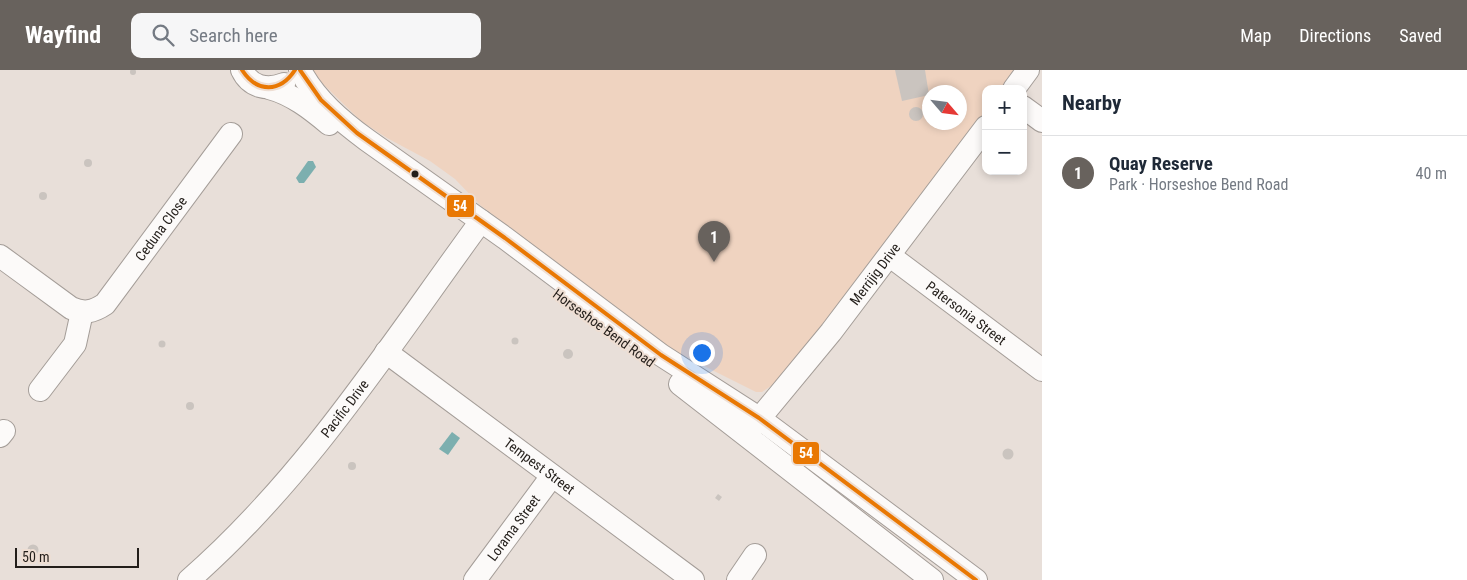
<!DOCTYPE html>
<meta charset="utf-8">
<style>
:root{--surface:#fff;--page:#f6f6f7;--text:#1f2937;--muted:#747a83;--line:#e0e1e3;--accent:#68625d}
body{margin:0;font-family:"Roboto Condensed",sans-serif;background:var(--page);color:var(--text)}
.controls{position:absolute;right:15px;top:15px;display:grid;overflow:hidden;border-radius:10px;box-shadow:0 2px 8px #0003}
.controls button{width:45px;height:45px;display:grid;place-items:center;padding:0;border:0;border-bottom:1px solid var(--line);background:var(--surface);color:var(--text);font:25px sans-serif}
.compass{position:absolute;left:922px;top:15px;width:45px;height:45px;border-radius:50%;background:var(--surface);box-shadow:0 2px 8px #0003;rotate:118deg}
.scale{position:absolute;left:15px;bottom:12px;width:124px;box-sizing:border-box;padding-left:5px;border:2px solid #231e1a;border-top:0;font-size:14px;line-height:18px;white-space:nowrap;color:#231e1a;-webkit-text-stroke:4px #eeded3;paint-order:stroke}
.you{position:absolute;left:701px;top:282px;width:18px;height:18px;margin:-12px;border:4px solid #fff;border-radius:50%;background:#1a73e8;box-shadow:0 0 0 8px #1a73e833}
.badge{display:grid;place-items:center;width:32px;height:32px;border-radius:50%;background:var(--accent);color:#fff;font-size:16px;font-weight:700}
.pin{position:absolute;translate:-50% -41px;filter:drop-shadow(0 1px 2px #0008)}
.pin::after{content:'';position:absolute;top:26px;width:18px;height:15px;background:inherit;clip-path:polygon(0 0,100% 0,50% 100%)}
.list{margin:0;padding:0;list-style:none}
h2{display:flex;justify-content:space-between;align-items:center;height:65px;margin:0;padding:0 20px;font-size:21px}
h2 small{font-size:16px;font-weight:400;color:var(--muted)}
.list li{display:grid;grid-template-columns:32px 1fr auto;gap:15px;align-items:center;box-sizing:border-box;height:75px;padding:0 20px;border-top:1px solid var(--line)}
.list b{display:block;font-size:19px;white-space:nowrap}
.list p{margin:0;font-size:16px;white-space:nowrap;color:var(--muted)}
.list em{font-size:16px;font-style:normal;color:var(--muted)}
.icon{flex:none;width:28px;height:28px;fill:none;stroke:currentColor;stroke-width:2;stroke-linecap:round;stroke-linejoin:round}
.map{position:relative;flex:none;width:1042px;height:510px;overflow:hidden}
header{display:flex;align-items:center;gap:30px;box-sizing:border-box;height:70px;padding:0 25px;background:var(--accent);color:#fff}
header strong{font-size:24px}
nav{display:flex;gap:28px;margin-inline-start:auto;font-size:18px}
.search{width:350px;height:45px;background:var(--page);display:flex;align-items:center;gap:12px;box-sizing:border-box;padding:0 18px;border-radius:10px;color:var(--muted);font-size:19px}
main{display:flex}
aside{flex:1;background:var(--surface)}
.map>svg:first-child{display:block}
.green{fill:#efd3c0;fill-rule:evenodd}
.water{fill:#7cafaf}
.building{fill:#cac4bf}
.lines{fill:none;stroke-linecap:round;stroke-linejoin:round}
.minor-casing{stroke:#a49d98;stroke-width:24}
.minor{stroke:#fcfaf9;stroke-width:22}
.bus-1-casing{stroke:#eeded3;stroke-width:8}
.bus-1{stroke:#e97803;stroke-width:4}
.bus-dot{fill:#231e1a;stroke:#eeded3;stroke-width:2}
.labels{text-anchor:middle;stroke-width:4;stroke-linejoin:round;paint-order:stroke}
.street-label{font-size:14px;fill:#231e1a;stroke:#eeded3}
.line-badge{stroke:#eeded3;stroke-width:2}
.badge-label{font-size:14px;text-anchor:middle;font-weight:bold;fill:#fff}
</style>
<header>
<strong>Wayfind</strong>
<div class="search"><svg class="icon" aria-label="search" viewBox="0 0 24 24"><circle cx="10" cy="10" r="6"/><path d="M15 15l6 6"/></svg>Search here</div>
<nav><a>Map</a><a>Directions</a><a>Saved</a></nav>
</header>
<main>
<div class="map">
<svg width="1042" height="510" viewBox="0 0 1042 510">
<rect width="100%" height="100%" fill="#e8dfd9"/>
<!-- green -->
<path class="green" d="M313,0H1016L1002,19H986V40L830,250L774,314L762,322H756L670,279L480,135L455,109L430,91L387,68L361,51L321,12ZM929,22H959V52H929Z"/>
<!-- water -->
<g class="water">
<polygon points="308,91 313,91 316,97 304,113 299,113 296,108"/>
<polygon points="452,362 460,368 448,385 439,379"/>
</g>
<!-- building -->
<g class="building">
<circle cx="133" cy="2" r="3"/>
<polygon points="895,0 925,0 929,25 902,31"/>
<circle cx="916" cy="44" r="7"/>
<circle cx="88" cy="93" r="4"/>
<circle cx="43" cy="126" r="4"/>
<circle cx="515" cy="271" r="3.5"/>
<circle cx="162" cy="274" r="3.5"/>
<circle cx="568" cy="284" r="5"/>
<circle cx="190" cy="336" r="4"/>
<circle cx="1008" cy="384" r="5.5"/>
<circle cx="352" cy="396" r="4"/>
<polygon points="718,424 722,427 719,431 715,428"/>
<circle cx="33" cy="480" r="5.5"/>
</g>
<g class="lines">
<defs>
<g id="minor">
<path d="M242,0C250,17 267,21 284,14"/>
<path d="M300,0C315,29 341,51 367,70L505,168L661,285L759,348L976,510"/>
<path d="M269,18C292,24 311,39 329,54"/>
<polyline points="1014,19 1028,0"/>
<polyline points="1023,37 1042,51"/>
<path id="s1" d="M0,186L71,238C84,244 93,242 105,234L231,64"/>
<path id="s2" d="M890,186L1042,300"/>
<path id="s3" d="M386,282L693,510"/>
<polyline points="680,314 932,510"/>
<polyline points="40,320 75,274 82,242"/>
<path id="s4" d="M750,360L831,262L986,57"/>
<polyline points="0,366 4,361"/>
<path id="s5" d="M189,510C306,408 390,275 481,151"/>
<path id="s6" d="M475,510L552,406"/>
<polyline points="738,510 755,485"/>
</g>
</defs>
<!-- minor casing -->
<use href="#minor" class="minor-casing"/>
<!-- minor -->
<use href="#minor" class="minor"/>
<defs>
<g id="bus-1">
<path d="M242,0C257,23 280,23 295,0"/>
<polyline points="300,0 321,30 357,63 505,168 661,285 759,348 976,510"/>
</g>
</defs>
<!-- bus-1 casing -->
<use href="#bus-1" class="bus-1-casing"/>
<!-- bus-1 -->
<use href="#bus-1" class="bus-1"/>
</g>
<!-- markers -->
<circle class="bus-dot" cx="415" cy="104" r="4.5"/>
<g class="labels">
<!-- street labels -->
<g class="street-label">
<text dy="5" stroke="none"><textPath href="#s1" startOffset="218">Ceduna Close</textPath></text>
<text dy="5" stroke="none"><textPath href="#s4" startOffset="200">Merrijig Drive</textPath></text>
<text dy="5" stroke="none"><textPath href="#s2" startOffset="95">Patersonia Street</textPath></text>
<text transform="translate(604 258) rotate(36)" y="5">Horseshoe Bend Road</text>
<text dy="5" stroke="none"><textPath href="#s5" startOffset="232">Pacific Drive</textPath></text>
<text dy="5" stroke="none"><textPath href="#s3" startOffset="191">Tempest Street</textPath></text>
<text dy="5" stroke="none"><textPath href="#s6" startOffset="65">Lorama Street</textPath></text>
</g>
</g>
<g class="line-badge">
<rect x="446" y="124" width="29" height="24" rx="5" fill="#e97803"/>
<rect x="792" y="371" width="28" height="24" rx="5" fill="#e97803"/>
</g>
<g class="badge-label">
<text x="460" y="141">54</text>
<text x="806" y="388">54</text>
</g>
</svg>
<div class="controls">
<button>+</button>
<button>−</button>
</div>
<svg class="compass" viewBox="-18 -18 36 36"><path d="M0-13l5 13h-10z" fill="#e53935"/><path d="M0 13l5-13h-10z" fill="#747a83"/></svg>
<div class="scale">50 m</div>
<div class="you"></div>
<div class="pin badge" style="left:714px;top:192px">1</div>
</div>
<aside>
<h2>Nearby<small></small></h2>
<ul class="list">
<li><span class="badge">1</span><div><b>Quay Reserve</b><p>Park · Horseshoe Bend Road</p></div><em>40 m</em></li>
</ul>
</aside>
</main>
